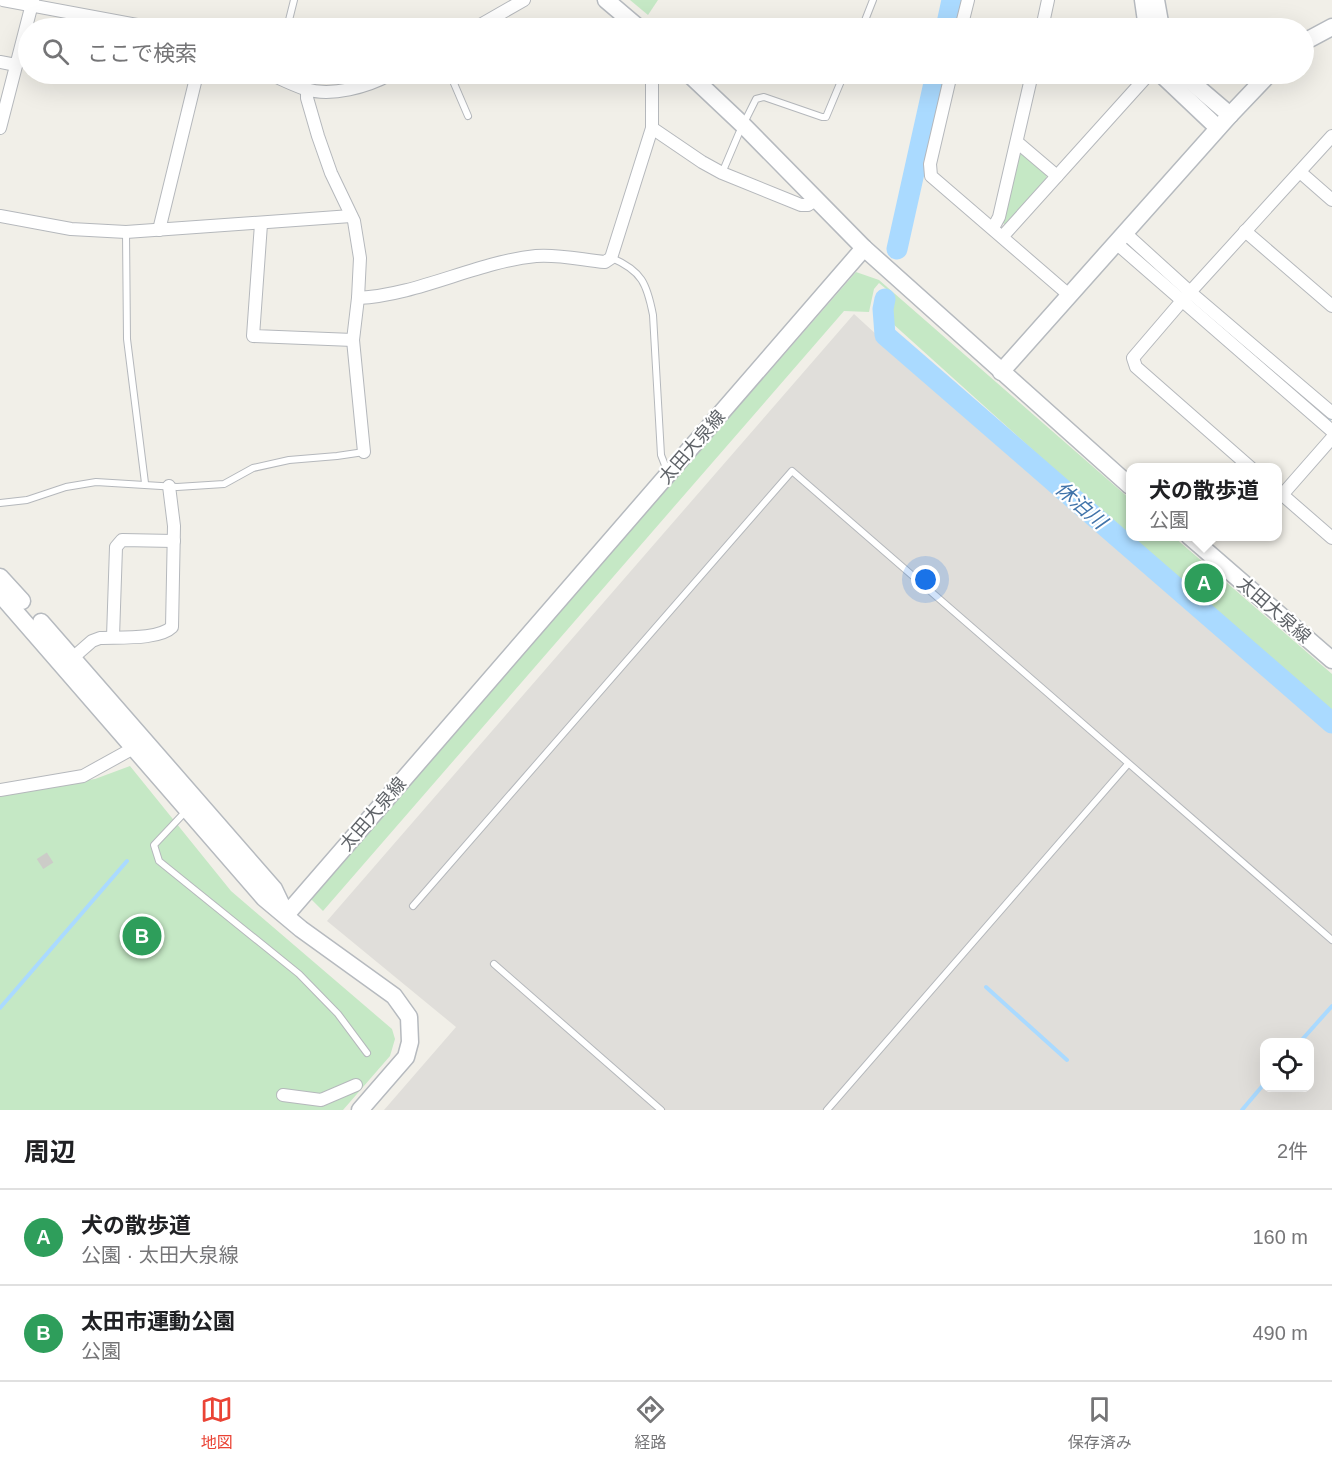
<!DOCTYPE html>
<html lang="ja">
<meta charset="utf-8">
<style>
:root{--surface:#fff;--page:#f2f2f2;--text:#202124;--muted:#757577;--line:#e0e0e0;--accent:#ea4335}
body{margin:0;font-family:Arial,"Noto Sans JP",sans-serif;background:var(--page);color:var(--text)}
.controls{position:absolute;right:18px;bottom:18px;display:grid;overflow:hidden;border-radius:12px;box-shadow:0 6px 24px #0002}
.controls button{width:54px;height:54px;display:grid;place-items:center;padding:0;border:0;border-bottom:2px solid var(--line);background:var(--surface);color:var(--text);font:30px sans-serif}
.you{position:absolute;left:926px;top:580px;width:21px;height:21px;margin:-15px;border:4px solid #fff;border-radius:50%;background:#1a73e8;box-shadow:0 0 0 9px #1a73e833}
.badge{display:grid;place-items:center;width:39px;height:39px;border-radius:50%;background:var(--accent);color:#fff;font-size:20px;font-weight:700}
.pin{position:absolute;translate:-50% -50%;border:3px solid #fff;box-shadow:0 2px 6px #0006}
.popup{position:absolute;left:1126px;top:463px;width:156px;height:78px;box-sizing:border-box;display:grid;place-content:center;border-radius:12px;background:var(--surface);filter:drop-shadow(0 2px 4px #0005);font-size:20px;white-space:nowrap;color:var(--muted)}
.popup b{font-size:22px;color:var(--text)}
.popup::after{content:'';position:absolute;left:50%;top:100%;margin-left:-12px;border:12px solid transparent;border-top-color:var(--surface)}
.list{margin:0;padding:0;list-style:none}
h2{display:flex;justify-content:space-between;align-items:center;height:78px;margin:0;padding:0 24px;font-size:26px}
h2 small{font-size:20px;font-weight:400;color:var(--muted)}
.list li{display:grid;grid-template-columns:39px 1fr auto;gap:18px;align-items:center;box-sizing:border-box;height:96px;padding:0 24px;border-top:2px solid var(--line)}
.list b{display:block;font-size:22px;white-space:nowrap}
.list p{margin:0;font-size:20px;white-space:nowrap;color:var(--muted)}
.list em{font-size:20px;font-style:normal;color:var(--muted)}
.icon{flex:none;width:33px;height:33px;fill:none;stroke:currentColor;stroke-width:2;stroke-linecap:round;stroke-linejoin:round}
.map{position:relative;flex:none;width:1332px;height:1110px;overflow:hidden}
.search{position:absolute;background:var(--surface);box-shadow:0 6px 24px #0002;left:18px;right:18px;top:18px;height:66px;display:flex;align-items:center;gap:15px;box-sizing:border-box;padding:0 21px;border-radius:33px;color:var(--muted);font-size:22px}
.sheet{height:270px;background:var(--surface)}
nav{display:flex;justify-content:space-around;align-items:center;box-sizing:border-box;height:84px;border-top:2px solid var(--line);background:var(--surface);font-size:16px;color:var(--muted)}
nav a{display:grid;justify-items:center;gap:3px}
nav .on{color:var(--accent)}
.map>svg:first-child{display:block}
.industrial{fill:#e0deda;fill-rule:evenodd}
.green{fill:#c5e8c5}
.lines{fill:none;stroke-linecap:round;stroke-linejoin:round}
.stream{stroke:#aadaff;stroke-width:4}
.river{stroke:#aadaff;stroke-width:21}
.street-tunnel{stroke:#ccccc8;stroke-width:12;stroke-dasharray:12 6;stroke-linecap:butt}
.lane-casing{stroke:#b5b8bc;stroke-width:8}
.street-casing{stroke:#b5b8bc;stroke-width:14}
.secondary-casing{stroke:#b6babf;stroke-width:19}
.lane{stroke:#fff;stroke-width:6}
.street{stroke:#fff;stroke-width:12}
.secondary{stroke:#fff;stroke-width:16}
.labels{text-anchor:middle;stroke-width:4.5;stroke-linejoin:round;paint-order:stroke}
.street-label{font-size:18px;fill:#5f6368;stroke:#fff}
.water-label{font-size:20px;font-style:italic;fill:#4174aa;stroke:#fff}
</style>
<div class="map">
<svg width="1332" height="1110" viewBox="0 0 1332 1110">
<rect width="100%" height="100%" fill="#f1efe8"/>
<!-- industrial -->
<path class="industrial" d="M854,314L947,399L1332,732V1110H384L456,1027L327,921ZM1264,1042H1310V1088H1264Z"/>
<!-- green -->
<g class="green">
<polygon points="630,0 658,0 648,15"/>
<polygon points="1022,153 1047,174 1046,179 1006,225 1003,223 1017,157"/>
<polygon points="856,272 879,280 1130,499 1130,536 1174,537 1332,674 1332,713 1194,595 892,323 891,293 879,283 874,289 869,312 844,311 323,911 310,898"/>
<polygon points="130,766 231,891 392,1029 395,1039 390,1056 343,1110 0,1110 0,793 95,779"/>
</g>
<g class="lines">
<!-- stream -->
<g class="stream">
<polyline points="1141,256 1171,283"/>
<polyline points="1296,391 1329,420"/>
<polyline points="986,987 1067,1060"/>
<polyline points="0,1008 127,861"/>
<polyline points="1300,1042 1332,1006"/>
<polyline points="1242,1110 1264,1084"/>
</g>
<!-- river -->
<g class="river">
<polyline points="946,28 952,0"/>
<polyline points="897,249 936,74"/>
<polyline points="885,299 883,309 885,335 1332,723"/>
</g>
<!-- street-tunnel -->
<polyline class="street-tunnel" points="40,864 54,855"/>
<defs>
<g id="lane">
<polyline points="287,28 294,0"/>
<polyline points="862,28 873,0"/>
<polyline points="450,74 468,116"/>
<polyline points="722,173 739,133 756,99 764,97 822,117 826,117 844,74"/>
<polyline points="126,232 127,339 145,483"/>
<path d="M612,258C642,271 647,284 653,315L661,455L668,473"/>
<polyline points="0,503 27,500 66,487 96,482 177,487 224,484 253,468 289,460 337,456 364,452"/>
<polyline points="186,811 154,845 159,861 299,974 338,1014 367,1053"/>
<polyline points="413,906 792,471 1332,940"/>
<polyline points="494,964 661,1110"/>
<polyline points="827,1110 1128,764"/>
</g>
<g id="street">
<polyline points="3,0 153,28"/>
<polyline points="475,28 524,0"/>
<polyline points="961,28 968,0"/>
<polyline points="1042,28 1048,0"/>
<polyline points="0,62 16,65"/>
<path d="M270,74C281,79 293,85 305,89C332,97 367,87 391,74"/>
<polyline points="951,74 930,164 931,176 1069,295"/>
<polyline points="307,89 307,98 318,136 331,173 354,221 360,258 358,298 353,340 364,452"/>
<polyline points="0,128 33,0"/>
<polyline points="652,128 702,162 722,173 801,205 808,205 817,199"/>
<polyline points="1017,142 1057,176"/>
<polyline points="1300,172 1332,200"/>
<polyline points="0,216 71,229 126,232 351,216"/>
<polyline points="261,224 253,336 353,340"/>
<polyline points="993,228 999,217 1032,74"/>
<polyline points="159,230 197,74"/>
<polyline points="1245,231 1332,306"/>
<polyline points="1125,233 1190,292 1332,413"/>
<polyline points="1003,236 1149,74"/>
<polyline points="1116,243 1332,431"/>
<path d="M358,298C419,295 476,262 536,256C558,254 583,260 605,262L611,258L652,128V74"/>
<polyline points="1251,468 1136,367 1133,358 1181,302 1332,136"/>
<polyline points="1278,491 1332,538"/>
<polyline points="1282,495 1332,438"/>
<polyline points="113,637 116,547 122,540 174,541"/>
<path d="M68,662L92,641L100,638C118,637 159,640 172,627L174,526L169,486"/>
<polyline points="0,790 83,776 139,745"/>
<polyline points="283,1095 321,1100 356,1085"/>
</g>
<g id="secondary">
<polyline points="606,0 639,28"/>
<polyline points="1143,0 1147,28"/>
<polyline points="1156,0 1161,28"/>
<polyline points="1304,42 1332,27"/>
<polyline points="689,74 743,125 864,248 1130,486"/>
<polyline points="1161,74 1218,128"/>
<polyline points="1182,74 1230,115"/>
<polyline points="1001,372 1230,115 1269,74"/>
<polyline points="1189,536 1332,660"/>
<polyline points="0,577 22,601"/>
<polyline points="0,594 264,898 301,929 394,996 409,1017 410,1042 406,1057 360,1110"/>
<polyline points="41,622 274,889 285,912"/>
<polyline points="286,915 864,248"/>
</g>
</defs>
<!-- lane casing -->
<use href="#lane" class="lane-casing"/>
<!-- street casing -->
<use href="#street" class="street-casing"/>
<!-- secondary casing -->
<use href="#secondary" class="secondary-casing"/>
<!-- lane -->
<use href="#lane" class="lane"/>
<!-- street -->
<use href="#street" class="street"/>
<!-- secondary -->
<use href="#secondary" class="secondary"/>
</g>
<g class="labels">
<!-- street labels -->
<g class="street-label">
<text transform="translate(692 447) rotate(-49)" y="6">太田大泉線</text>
<text transform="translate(1274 610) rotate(41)" y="6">太田大泉線</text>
<text transform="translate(373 814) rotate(-49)" y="6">太田大泉線</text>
</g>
<!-- water labels -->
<g class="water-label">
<text transform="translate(1081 505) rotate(41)" y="7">休泊川</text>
</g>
</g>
</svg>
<div class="controls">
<button><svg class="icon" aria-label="locate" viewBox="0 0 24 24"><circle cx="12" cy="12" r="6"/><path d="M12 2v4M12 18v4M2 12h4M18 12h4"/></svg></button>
</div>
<div class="you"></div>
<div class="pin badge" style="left:1204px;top:583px;background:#2e9e5b">A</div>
<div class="popup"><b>犬の散歩道</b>公園</div>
<div class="pin badge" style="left:142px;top:936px;background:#2e9e5b">B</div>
<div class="search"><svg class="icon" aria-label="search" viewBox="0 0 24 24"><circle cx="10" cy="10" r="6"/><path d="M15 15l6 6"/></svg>ここで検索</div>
</div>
<section class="sheet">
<h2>周辺<small>2件</small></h2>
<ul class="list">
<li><span class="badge" style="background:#2e9e5b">A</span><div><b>犬の散歩道</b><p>公園 · 太田大泉線</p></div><em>160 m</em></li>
<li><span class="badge" style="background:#2e9e5b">B</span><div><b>太田市運動公園</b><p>公園</p></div><em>490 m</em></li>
</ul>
</section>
<nav>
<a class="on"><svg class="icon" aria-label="map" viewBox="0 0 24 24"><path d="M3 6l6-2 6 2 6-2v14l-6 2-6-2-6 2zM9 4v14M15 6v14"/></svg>地図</a>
<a><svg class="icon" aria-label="directions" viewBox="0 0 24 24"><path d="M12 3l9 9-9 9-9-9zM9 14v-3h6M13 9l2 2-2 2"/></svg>経路</a>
<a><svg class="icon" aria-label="saved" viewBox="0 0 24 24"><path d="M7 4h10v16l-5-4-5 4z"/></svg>保存済み</a>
</nav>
